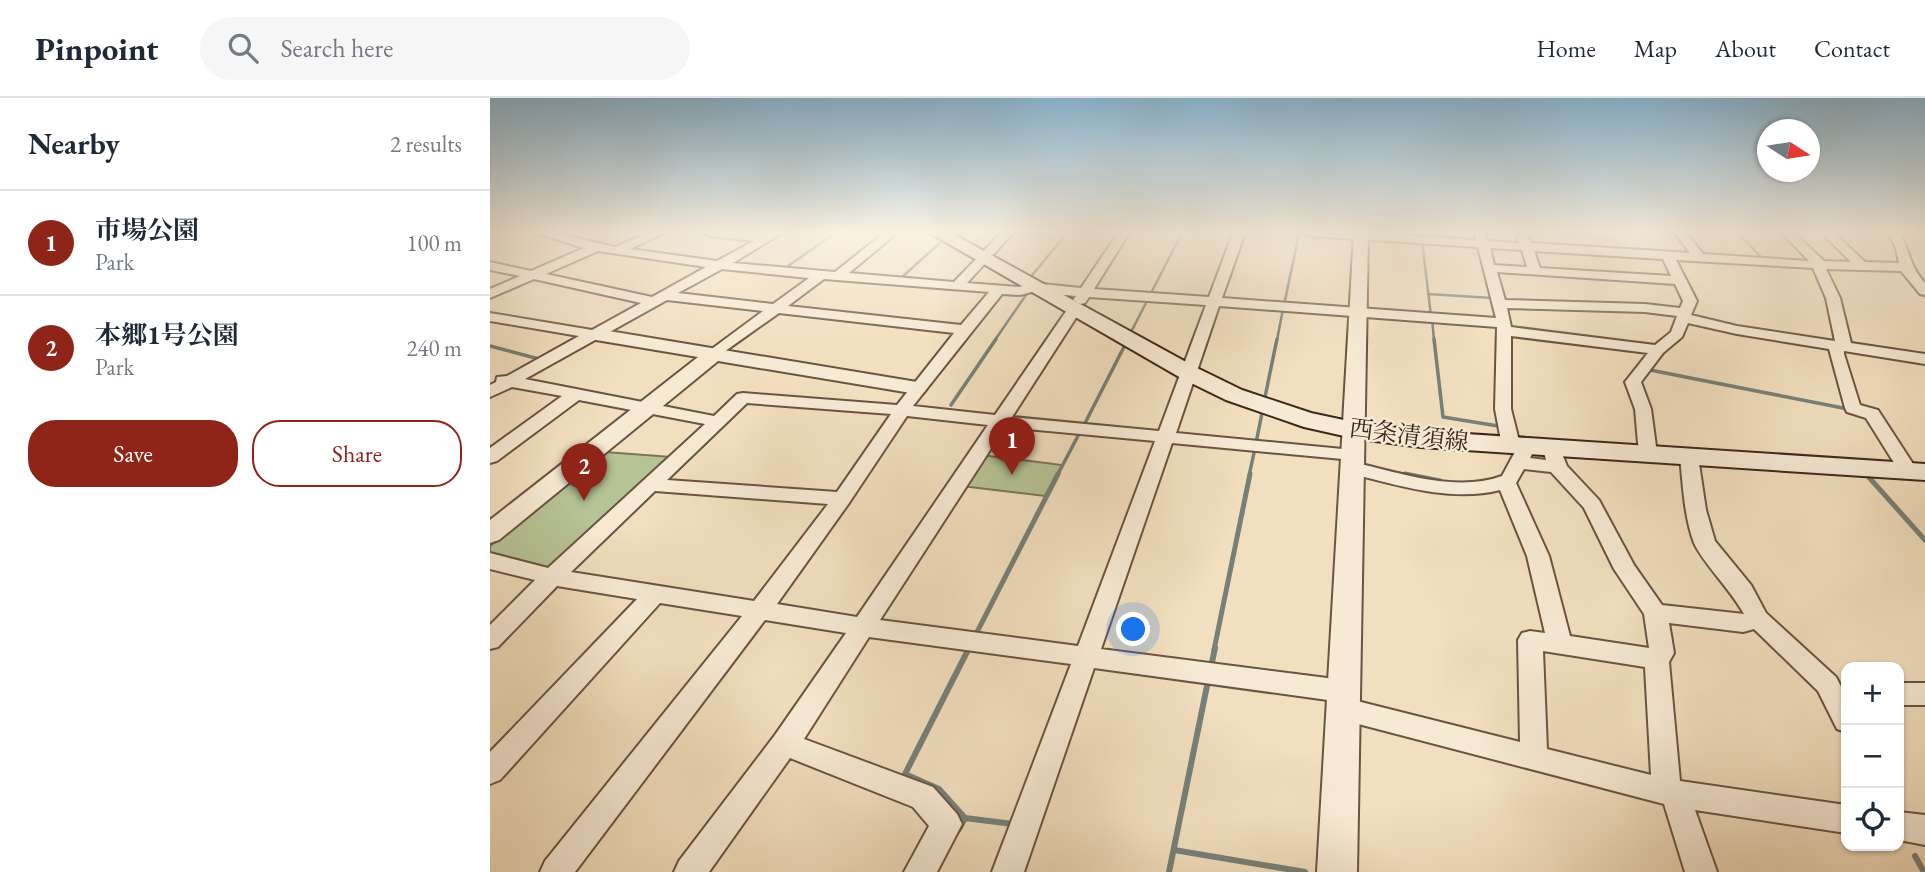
<!DOCTYPE html>
<meta charset="utf-8">
<style>
:root{--surface:#fff;--page:#f6f6f7;--text:#1f2937;--muted:#747a83;--line:#e0e1e3;--accent:#8f2418}
body{margin:0;font-family:"EB Garamond","Noto Serif JP",serif;background:var(--page);color:var(--text)}
.controls{position:absolute;right:21px;bottom:21px;display:grid;overflow:hidden;border-radius:14px;box-shadow:0 2px 5px #0004}
.controls button{width:63px;height:63px;display:grid;place-items:center;padding:0;border:0;border-bottom:2px solid var(--line);background:var(--surface);color:var(--text);font:35px sans-serif}
.compass{position:absolute;left:1267px;top:21px;width:63px;height:63px;border-radius:50%;background:var(--surface);box-shadow:0 2px 5px #0004;rotate:102deg}
.you{position:absolute;left:644px;top:532px;width:24px;height:24px;margin:-18px;border:5px solid #fff;border-radius:50%;background:#1a73e8;box-shadow:0 0 0 10px #1a73e833}
.badge{display:grid;place-items:center;width:46px;height:46px;border-radius:50%;background:var(--accent);color:#fff;font-size:23px;font-weight:700}
.pin{position:absolute;translate:-50% -58px;filter:drop-shadow(0 2px 4px #0008)}
.pin::after{content:'';position:absolute;top:37px;width:24px;height:21px;background:inherit;clip-path:polygon(0 0,100% 0,50% 100%)}
.list{margin:0;padding:0;list-style:none}
h2{display:flex;justify-content:space-between;align-items:center;height:91px;margin:0;padding:0 28px;font-size:30px}
h2 small{font-size:23px;font-weight:400;color:var(--muted)}
.list li{display:grid;grid-template-columns:46px 1fr auto;gap:21px;align-items:center;box-sizing:border-box;height:105px;padding:0 28px;border-top:2px solid var(--line)}
.list b{display:block;font-size:26px;white-space:nowrap}
.list p{margin:0;font-size:23px;white-space:nowrap;color:var(--muted)}
.list em{font-size:23px;font-style:normal;color:var(--muted)}
.actions{display:flex;gap:14px;padding:21px 28px}
.actions a{flex:1;padding:16px 0;border:2px solid var(--accent);border-radius:28px;text-align:center;font-size:24px;color:var(--accent)}
.actions .main{background:var(--accent);color:#fff}
.icon{flex:none;width:38px;height:38px;fill:none;stroke:currentColor;stroke-width:2;stroke-linecap:round;stroke-linejoin:round}
.map{position:relative;flex:none;width:1435px;height:774px;overflow:hidden}
header{display:flex;align-items:center;gap:42px;box-sizing:border-box;height:98px;padding:0 35px;background:var(--surface);border-bottom:2px solid var(--line)}
header strong{font-size:33px}
nav{display:flex;gap:38px;margin-inline-start:auto;font-size:24px}
.search{width:490px;height:63px;background:var(--page);display:flex;align-items:center;gap:18px;box-sizing:border-box;padding:0 24px;border-radius:38px;color:var(--muted);font-size:26px}
main{display:flex}
aside{flex:1;background:var(--surface)}
.map>svg:first-child{display:block}
.green{fill:#b6c395;stroke:#7a7458;stroke-width:2}
.lines{fill:none;stroke-linecap:round;stroke-linejoin:round}
.stream-far3{stroke:#768079;stroke-width:2.5}
.stream-far2{stroke:#768079;stroke-width:3.5}
.stream-far1{stroke:#768079;stroke-width:5}
.stream{stroke:#768079;stroke-width:6}
.minor-casing{stroke:#6a5443;stroke-width:4}
.tertiary-casing{stroke:#6a5443;stroke-width:4}
.secondary-casing{stroke:#3d261a;stroke-width:4}
.minor{fill:#f7ead5;fill-rule:evenodd}
.tertiary{fill:#f7ead5;fill-rule:evenodd}
.secondary{fill:#f7ead5;fill-rule:evenodd}
.labels{text-anchor:middle;stroke-width:5;stroke-linejoin:round;paint-order:stroke}
.street-label{font-size:24px;fill:#3d261a;stroke:#f7ead5}
</style>
<header>
<strong>Pinpoint</strong>
<div class="search"><svg class="icon" aria-label="search" viewBox="0 0 24 24"><circle cx="10" cy="10" r="6"/><path d="M15 15l6 6"/></svg>Search here</div>
<nav><a>Home</a><a>Map</a><a>About</a><a>Contact</a></nav>
</header>
<main>
<aside>
<h2>Nearby<small>2 results</small></h2>
<ul class="list">
<li><span class="badge">1</span><div><b>市場公園</b><p>Park</p></div><em>100 m</em></li>
<li><span class="badge">2</span><div><b>本郷1号公園</b><p>Park</p></div><em>240 m</em></li>
</ul>
<div class="actions"><a class="main">Save</a><a>Share</a></div>
</aside>
<div class="map">
<svg width="1435" height="774" viewBox="0 0 1435 774">
<rect width="100%" height="100%" fill="#f2dfbf"/>
<filter id="stains"><feTurbulence type="fractalNoise" baseFrequency=".00286" numOctaves="4"/><feColorMatrix values="0 0 0 0 .2 0 0 0 0 .09 0 0 0 0 .02 0 0 0 .5 -.17"/></filter>
<radialGradient id="worn" r=".72"><stop offset=".6" stop-color="#630" stop-opacity="0"/><stop offset="1" stop-color="#630" stop-opacity=".3"/></radialGradient>
<!-- green -->
<g class="green">
<polygon points="115,354 182,359 66,467 55,471 0,456 0,448"/>
<polygon points="491,357 572,367 555,398 471,388"/>
</g>
<g class="lines">
<!-- stream-far3 -->
<g class="stream-far3">
<polyline points="1248,135 1272,160"/>
<polyline points="932,143 941,218"/>
<polyline points="297,171 294,171 345,135"/>
<polyline points="411,180 453,142"/>
<polyline points="539,181 577,135"/>
<polyline points="938,196 1002,200"/>
<polyline points="660,197 692,135"/>
<polyline points="794,207 809,136"/>
<polyline points="942,221 944,242"/>
<polyline points="640,236 658,201"/>
<polyline points="505,242 536,197"/>
<polyline points="787,242 793,211"/>
</g>
<!-- stream-far2 -->
<g class="stream-far2">
<polyline points="944,241 953,319 1008,328"/>
<polyline points="0,248 49,261"/>
<polyline points="1160,272 1358,311"/>
<polyline points="775,299 787,241"/>
<polyline points="461,307 506,241"/>
<polyline points="593,329 636,245"/>
<polyline points="766,345 772,315"/>
<polyline points="907,375 924,378"/>
<polyline points="1376,376 1378,378"/>
<polyline points="567,378 590,334"/>
<polyline points="759,378 765,350"/>
</g>
<!-- stream-far1 -->
<g class="stream-far1">
<polyline points="915,376 950,383"/>
<polyline points="1376,376 1435,442"/>
<polyline points="485,538 568,376"/>
<polyline points="724,552 760,376"/>
</g>
<!-- stream -->
<g class="stream">
<polyline points="721,569 725,550"/>
<polyline points="475,720 449,691 415,676 479,550"/>
<polyline points="469,731 475,720 523,726"/>
<polyline points="684,752 815,774"/>
<polyline points="1425,758 1434,774"/>
<polyline points="679,774 718,583"/>
</g>
<defs>
<g id="minor">
<path d="M47,135H65L125,149L158,135H174L140,151L227,163L264,143L220,138L215,135H292L243,165L345,174L394,135H407L359,175L464,184L511,135H523L477,185L529,189L543,185L591,190L628,135H639L604,191L719,199L743,135H755L732,200L1006,220L988,149L821,138L816,135H884L986,142L985,135H995L998,143L1029,145L1027,139L1033,136L1037,137L1041,145L1200,155L1185,135H1196L1213,156L1319,163L1292,135H1304L1334,163L1361,164L1332,135H1344L1375,164L1409,165L1406,150L1398,135H1410C1420,154 1420,169 1435,185V197L1430,196L1411,173L1336,171L1350,200L1361,245L1435,256V266L1354,253V256L1370,307L1388,312L1427,372L1425,376H1411L1376,320L1357,314L1355,310L1339,251L1247,236L1198,225L1192,239L1173,255L1151,284L1161,311L1167,356L1158,361L1149,356L1145,311L1135,284L1158,255L1021,238V311L1030,347L1037,344L1043,345L1046,349L1040,360L1056,362L1053,350L1056,346H1068L1077,368L1109,402L1144,467L1172,507L1254,516C1241,492 1213,465 1204,445C1194,418 1193,387 1190,359L1199,353L1208,359L1216,412L1225,443L1261,487L1276,515L1346,579L1356,598V634L1347,631L1328,593L1264,531L1253,534L1179,525L1184,555L1179,564L1190,683L1356,707V735L1205,712L1227,774H1195L1174,706L853,622L844,619L840,611L845,603L604,570L534,774H502L581,566L379,539L314,641L443,689L467,716L472,726L447,774H414L439,728L423,709L300,660L219,774H184L189,763L285,637L356,535L275,522L85,774H50L55,763L252,518L170,505L10,682L0,686V654L147,501L67,488L8,549L0,551V527L45,482L0,471V455L58,470L215,326L89,302L7,363L0,365V350L72,298L22,289L0,299V287L6,284L7,279L17,278L89,238L0,223V215L102,232L151,205L44,181L0,200V191L30,178L0,172V164L41,173L94,150ZM1000,150L1032,152L1037,169L1004,167ZM108,153L216,169L162,199L56,176ZM1044,153L1173,161L1181,178L1050,170ZM1186,162L1323,170L1336,200L1345,243L1247,228L1201,217L1207,203ZM232,171L319,180L283,206L188,195ZM1007,174L1185,186L1193,203L1190,210L1155,206L1015,202ZM334,181L499,194L471,227L298,208ZM542,194L586,198L583,202L590,206L595,205L599,199L716,207L669,333L522,319L591,212L584,208L579,209L505,317L423,308L512,196L530,197ZM177,202L273,213L219,253L216,256L219,259L224,261L289,215L464,235L407,307L253,295L247,296L224,318L35,281ZM729,208L1007,229L1005,311L1012,348L1015,352H1026L1012,378C965,395 908,374 862,364L853,370L855,374C903,386 961,405 1010,392L1037,458L1055,535L1040,533L1032,535L1028,542L1030,644L859,601L866,593L862,585L853,582L611,551L682,345L863,362L872,357L863,352L686,335ZM1017,210L1155,214L1187,218L1181,234L1165,247L1021,229ZM257,305L401,316L347,394L177,382ZM417,318L498,327L367,519L287,506L359,405ZM515,329L665,343L588,548L390,522ZM1034,371L1061,374L1094,410L1124,471L1154,516L1159,550L1080,538L1059,458L1026,385ZM165,393L338,406L264,503L81,474ZM1053,553L1155,569L1161,677L1057,651Z"/>
<rect x="1409" y="585" width="26" height="22"/>
<polygon points="1409,714 1435,717 1435,747 1409,742"/>
</g>
<g id="tertiary">
<polygon points="864,135 878,135 867,774 827,774"/>
<polygon points="107,231 427,284 434,286 437,290 434,294 427,296 228,263 9,442 0,445 0,422 208,259 100,241 98,237"/>
</g>
<polygon id="secondary" points="440,135 461,135 707,270 752,292 821,315 863,324 931,333 1435,366 1435,382 931,349 863,340 814,329 736,302 691,280"/>
</defs>
<!-- minor casing -->
<use href="#minor" class="minor-casing"/>
<!-- tertiary casing -->
<use href="#tertiary" class="tertiary-casing"/>
<!-- secondary casing -->
<use href="#secondary" class="secondary-casing"/>
<!-- minor -->
<use href="#minor" class="minor"/>
<!-- tertiary -->
<use href="#tertiary" class="tertiary"/>
<!-- secondary -->
<use href="#secondary" class="secondary"/>
</g>
<!-- sky -->
<linearGradient id="sky" x2="0" y2="1"><stop stop-color="#89b7d5"/><stop offset="0.55" stop-color="#f9f1e2"/><stop offset="1" stop-color="#f9f1e2" stop-opacity="0"/></linearGradient>
<rect width="1435" height="244" fill="url(#sky)"/>
<g class="labels">
<!-- street labels -->
<g class="street-label">
<text transform="translate(919 337) rotate(7)" y="8">西条清須線</text>
</g>
</g>
<rect width="100%" height="100%" filter="url(#stains)"/>
<rect width="100%" height="100%" fill="url(#worn)"/>
</svg>
<div class="controls">
<button>+</button>
<button>−</button>
<button><svg class="icon" aria-label="locate" viewBox="0 0 24 24"><circle cx="12" cy="12" r="6"/><path d="M12 2v4M12 18v4M2 12h4M18 12h4"/></svg></button>
</div>
<svg class="compass" viewBox="-18 -18 36 36"><path d="M0-13l5 13h-10z" fill="#e53935"/><path d="M0 13l5-13h-10z" fill="#747a83"/></svg>
<div class="you"></div>
<div class="pin badge" style="left:522px;top:377px">1</div>
<div class="pin badge" style="left:94px;top:403px">2</div>
</div>
</main>
